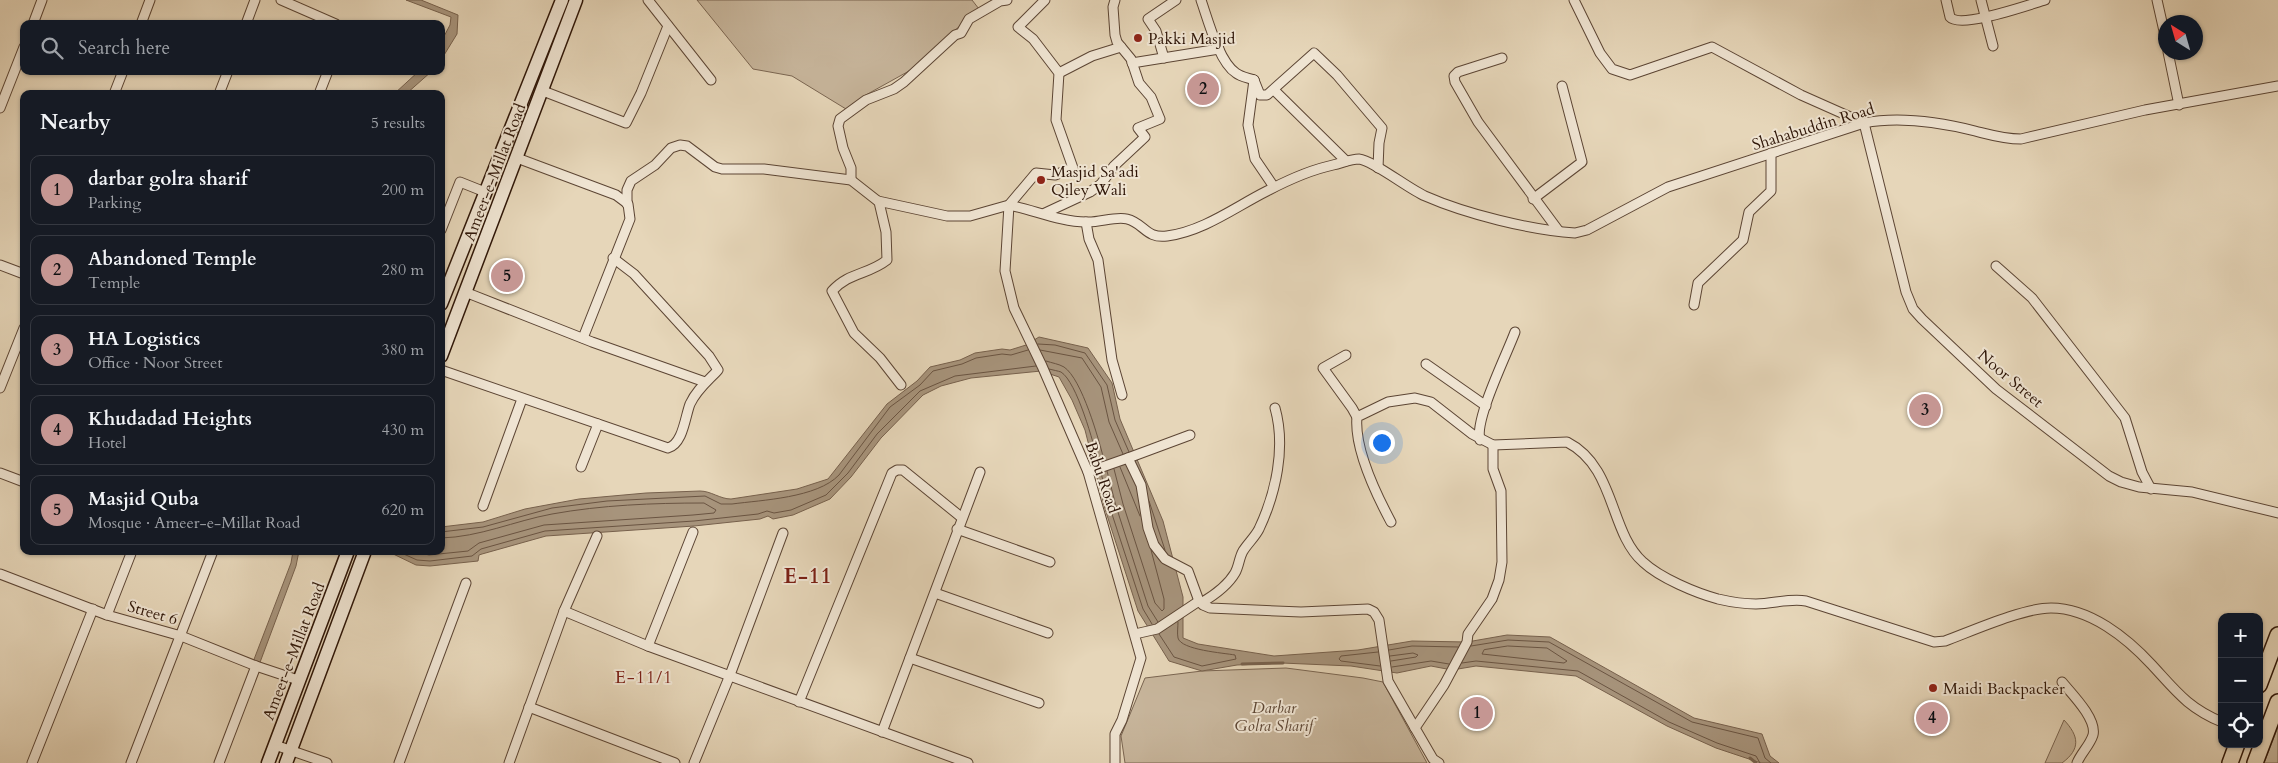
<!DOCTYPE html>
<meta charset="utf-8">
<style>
:root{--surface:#171b24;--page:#20242c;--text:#f1f3f6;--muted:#9ea1a6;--line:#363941;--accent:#c59692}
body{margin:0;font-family:Cardo,serif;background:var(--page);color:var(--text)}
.controls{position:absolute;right:15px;bottom:15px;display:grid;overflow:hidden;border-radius:10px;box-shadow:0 1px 4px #0004}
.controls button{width:45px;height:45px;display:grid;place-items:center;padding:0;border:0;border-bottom:1px solid var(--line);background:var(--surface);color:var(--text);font:25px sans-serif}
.compass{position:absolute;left:2158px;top:15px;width:45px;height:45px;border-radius:50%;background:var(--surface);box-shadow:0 1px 4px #0004;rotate:323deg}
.you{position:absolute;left:1381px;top:442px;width:18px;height:18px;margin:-12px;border:4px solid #fff;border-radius:50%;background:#1a73e8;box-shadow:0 0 0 8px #1a73e833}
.badge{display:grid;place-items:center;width:32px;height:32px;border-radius:50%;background:var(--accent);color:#111;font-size:16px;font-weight:700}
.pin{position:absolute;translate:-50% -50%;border:2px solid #fff;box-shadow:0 1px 5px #0006}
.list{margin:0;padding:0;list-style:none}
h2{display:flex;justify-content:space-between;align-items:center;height:65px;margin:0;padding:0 20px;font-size:21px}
h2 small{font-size:16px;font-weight:400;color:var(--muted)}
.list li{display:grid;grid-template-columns:32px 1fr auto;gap:15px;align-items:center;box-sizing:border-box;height:70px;margin:0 10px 10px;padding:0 10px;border:1px solid var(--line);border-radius:10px}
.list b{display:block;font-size:19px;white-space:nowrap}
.list p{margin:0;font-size:16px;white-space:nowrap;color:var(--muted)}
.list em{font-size:16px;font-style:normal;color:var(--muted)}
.icon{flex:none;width:28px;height:28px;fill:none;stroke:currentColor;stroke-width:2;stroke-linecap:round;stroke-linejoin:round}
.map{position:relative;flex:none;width:2278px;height:763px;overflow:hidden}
.search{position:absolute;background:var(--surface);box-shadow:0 1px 4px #0004;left:20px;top:20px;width:425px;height:55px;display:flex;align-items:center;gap:12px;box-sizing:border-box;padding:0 18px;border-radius:10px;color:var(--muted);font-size:19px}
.panel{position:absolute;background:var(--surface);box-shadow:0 1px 4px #0004;left:20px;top:90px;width:425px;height:465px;border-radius:10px}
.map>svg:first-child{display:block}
.green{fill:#c7b59b;stroke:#7a6551}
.water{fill:#a7947c;stroke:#77614d}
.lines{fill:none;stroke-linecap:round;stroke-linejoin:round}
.shore{stroke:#6a5442;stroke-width:1}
.stream{stroke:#77614d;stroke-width:3}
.street-casing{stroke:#5c4534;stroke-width:11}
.secondary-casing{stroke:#2e1507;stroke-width:15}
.primary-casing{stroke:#2e1507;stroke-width:18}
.street{stroke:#efe4d2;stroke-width:9}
.secondary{stroke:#efe4d2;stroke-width:12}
.primary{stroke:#e6d6b9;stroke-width:15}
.poi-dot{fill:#8f2418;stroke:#efe4d2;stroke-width:2}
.labels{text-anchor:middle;stroke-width:4;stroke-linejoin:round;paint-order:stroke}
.poi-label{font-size:16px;fill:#2e1507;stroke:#efe4d2;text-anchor:start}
.street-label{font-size:16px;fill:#2e1507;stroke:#efe4d2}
.park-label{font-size:16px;font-style:italic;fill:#5c4533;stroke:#efe4d2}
.neighbourhood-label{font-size:18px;letter-spacing:1px;fill:#7a1f14;stroke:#efe4d2}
.district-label{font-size:21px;font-weight:bold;letter-spacing:1px;fill:#7a1f14;stroke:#efe4d2}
</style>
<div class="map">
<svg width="2278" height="763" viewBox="0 0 2278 763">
<rect width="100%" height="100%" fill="#e6d6b9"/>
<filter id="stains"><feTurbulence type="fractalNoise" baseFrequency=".004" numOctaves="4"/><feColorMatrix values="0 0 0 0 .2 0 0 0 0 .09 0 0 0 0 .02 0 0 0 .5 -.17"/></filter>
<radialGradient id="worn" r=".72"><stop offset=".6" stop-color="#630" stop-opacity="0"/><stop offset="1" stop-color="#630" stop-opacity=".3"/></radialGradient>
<!-- green -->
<g class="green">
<polygon points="697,0 972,0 979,9 909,71 864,96 846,109 792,76 753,69"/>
<polygon points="1286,668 1363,678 1383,682 1427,763 1125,763 1121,736 1145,678 1202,671"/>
<path d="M2064,720C2079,736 2081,749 2062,763H2045Z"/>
<polygon points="2278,727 2278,763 2264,763"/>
</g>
<!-- water -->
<g class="water">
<polygon points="406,0 421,0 458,15 457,34 441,60 441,42 450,25 451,17"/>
<polygon points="419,71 432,71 406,94 394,94"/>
<path d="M1039,337L1088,348L1112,383L1120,419L1163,521L1183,597V638L1198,644L1274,656L1358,650L1412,641L1467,642L1507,635L1550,637L1694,718L1762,734L1770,756L1779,763H1761L1716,748L1667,726L1576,676L1476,666L1452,670L1431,666L1397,673L1351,666L1282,663L1237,665L1202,671L1169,661L1138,611L1105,509L1085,430L1072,400L1059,377L1041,371L971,378L941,386L923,395L881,438L851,477L830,499L793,515L773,519L768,516L760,519L694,526L546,536L482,554L479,555L478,561L430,566L416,565L387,551H441V527L483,522L525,509L579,499L646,493L700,491C711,491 720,499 731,499L797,489L828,479L887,404L917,381L930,367L960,360L975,353L1002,349L1010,350L1026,345Z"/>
<polygon points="293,551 299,551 296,566 259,665 253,662 291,563"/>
</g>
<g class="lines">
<!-- shore -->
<g class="shore">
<polyline points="1038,344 1055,345 1085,353 1107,385 1115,420 1129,452"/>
<polyline points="1040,350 1082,358 1101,387 1109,422 1123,454"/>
<path d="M1046,361C1052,363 1059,364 1064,367C1082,379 1099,440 1104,460"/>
<path d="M1049,369C1053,370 1058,371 1061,372C1077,382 1094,444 1098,462"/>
<polyline points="1120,467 1140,516"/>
<polyline points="1114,469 1123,504 1155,603 1162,611 1164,609 1164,599 1151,550"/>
<polyline points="1107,471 1116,506 1148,606 1158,622"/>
<polyline points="1101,473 1110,508 1143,609 1152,624"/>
<polyline points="1149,501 1165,550"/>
<path d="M441,532L483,527L552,508L607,501L705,496L721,504H732C762,500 817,498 839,475L890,407L920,385L933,371L962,364L976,358L1002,354L1011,355L1028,350"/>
<polyline points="397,551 417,560 430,561 472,556 481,549 545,531 694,521 758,514 767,511 774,513 791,510 826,495 848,473 877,434 920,391 955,376 1036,366"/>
<path d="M412,551L429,555L468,551L479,543L544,525L693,515L714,513L716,510L704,503C653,503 602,505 552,514C514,521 480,537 441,538"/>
<path d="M1159,634L1174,657L1202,666L1236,659L1235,655C1224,653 1181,650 1178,638C1177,633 1178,627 1178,622"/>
<polyline points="1471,646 1508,640 1549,642 1692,722 1758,738 1765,758 1771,763"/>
<polygon points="1508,646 1547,648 1567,661 1564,663 1482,654 1484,650"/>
<polyline points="1389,650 1412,646 1458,647"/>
<polyline points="1378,652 1341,656 1339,659 1341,661 1380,666"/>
<polyline points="1390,656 1413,653 1418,655 1416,657 1391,661"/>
<polyline points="1462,663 1476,661 1578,671 1669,722 1717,743 1756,756 1760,763"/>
<polyline points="1392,667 1431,661 1449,664"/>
</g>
<!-- stream -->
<g class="stream">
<polyline points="1242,664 1283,663"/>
<polyline points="1750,758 1756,763"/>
</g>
<defs>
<g id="street">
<polyline points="281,0 336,24"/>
<polyline points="648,0 711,80"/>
<path d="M1201,0C1208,20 1219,62 1236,73C1241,77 1249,78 1254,80"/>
<polyline points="1574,0 1600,53 1612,69 1630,75 1712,47 1801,95 1864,123 1906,292 1913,309 1922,319 1996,389 2109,476 2121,482 2139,487 2192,492 2278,513"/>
<path d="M1946,0L1950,17C1960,29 2028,5 2045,0"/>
<polyline points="1981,0 1993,46"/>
<polyline points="2157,0 2166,40"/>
<polyline points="33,24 42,0"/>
<polyline points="141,24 150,0"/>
<polyline points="246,24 255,0"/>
<polyline points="2168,52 2179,105"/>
<polyline points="1164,58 1156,31 1148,19 1176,0"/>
<polyline points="1502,58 1458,72 1454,76 1455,82 1478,122 1558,230"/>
<polyline points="1132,63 1219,49"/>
<polyline points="1059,73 1092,56 1121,47"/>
<polyline points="1254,80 1260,95 1267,95 1314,53 1337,75 1382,128 1379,143 1378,168"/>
<polyline points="1254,80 1248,125 1255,159 1274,187"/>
<polyline points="1274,90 1346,161"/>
<polyline points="543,91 626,123 641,93 668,26"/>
<polyline points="114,94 123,71"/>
<polyline points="219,94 228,71"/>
<polyline points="319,94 328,71"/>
<polyline points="0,108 24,47"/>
<polyline points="517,158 616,195 628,204 630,219 583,338"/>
<polyline points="851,180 851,168 843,148 838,126 840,119 866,100 894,89 904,82 955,35 961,33 969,19 1000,1 1007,0"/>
<polyline points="1533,199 1582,162 1562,86"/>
<polyline points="878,201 947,216 970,216 1009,205 1036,173 1055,175 1073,168 1056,120 1059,73 1033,39 1018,27 1045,0"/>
<path d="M627,204V190L631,181L655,165L671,148L680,145L687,146L715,167L722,169H764L851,180L879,202L886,232L887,260C868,275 849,272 832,291L854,333L880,358L901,385"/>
<path d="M1009,205C1034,210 1061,222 1086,222C1099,223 1115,216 1127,219C1144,223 1146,239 1167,236C1204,231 1235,207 1267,191C1288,180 1310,170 1333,165C1342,163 1351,159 1359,159C1372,160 1409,189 1425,196C1466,214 1530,230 1575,233L1587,230L1668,187L1864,123C1900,116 1939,122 1975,131C1991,135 2004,139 2021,139L2145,110L2278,86"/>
<polyline points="1009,205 1005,271 1014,308 1042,366 1088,472 1141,658 1122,720 1115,734 1115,763"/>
<polyline points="1045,213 1090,192 1101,184 1114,166 1145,137 1138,128 1160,119 1151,97 1139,83 1131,59 1117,42 1115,35 1113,7 1115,0"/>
<polyline points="1086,222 1089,239 1098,260 1112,360 1122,395"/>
<polyline points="441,230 460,182 485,192"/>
<polyline points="0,265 24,274"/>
<polyline points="1996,266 2032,298 2125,418 2142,472 2151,489"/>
<polyline points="465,292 592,342 705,382"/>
<polyline points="1694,305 1698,283 1743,240 1749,212 1771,191 1771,153"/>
<polyline points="1346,355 1323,368 1352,408 1357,417"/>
<polyline points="1426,364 1486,406"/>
<path d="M441,370L668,448C683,444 685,417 690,404C697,389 708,381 718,370L709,356L634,274L613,258"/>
<polyline points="0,388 24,328"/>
<path d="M1480,440C1474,420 1507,354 1515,332"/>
<polyline points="1128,458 1190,435"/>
<polyline points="581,467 598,424"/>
<polyline points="1088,472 1128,458 1141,485 1148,528 1154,545 1165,559 1188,571 1199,601 1203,605 1210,608 1301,612 1368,609 1374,612 1379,620 1388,681 1415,728"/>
<polyline points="0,473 24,482"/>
<polyline points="483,506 522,399"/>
<path d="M1391,522C1376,494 1354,448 1357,417L1388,402L1415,398L1431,402L1472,434L1493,445L1567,442C1616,467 1609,532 1643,562C1660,578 1696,593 1718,599C1731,602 1743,604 1756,604C1773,604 1789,598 1806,601L1934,642L1945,641C1972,631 2023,608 2051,608C2090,608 2127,638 2152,665C2176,691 2188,708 2222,722"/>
<polyline points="957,529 1050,562"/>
<polyline points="0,574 107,615 181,636 256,666 298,680"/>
<polyline points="935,593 1048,633"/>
<path d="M1201,603C1213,596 1228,585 1235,573C1239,566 1239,558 1243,551C1248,543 1255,537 1259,529C1276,493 1286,447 1275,408"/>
<polyline points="564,611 648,646 968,763"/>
<polyline points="107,615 132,551"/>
<polyline points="1135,634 1157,629 1199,601"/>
<polyline points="648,646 693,532"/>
<polyline points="910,658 1039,703"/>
<path d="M2062,682C2072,694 2097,719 2093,735C2090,745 2081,753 2077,763"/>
<polyline points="799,702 892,473 897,470 903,470 961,517"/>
<polyline points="529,707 675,763"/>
<polyline points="882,732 980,472"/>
<polyline points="275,745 327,763"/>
<polyline points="32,763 93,609"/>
<polyline points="131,763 213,551"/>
<polyline points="219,763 256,666"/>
<polyline points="399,763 466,583"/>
<polyline points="509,763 564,611 597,536"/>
<polyline points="694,763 730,675 783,533"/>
<polyline points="1439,763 1433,759 1415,728 1444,685 1467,642 1468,634 1492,599 1499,580 1502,562 1501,491 1493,469 1493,445"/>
</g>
<g id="secondary">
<polyline points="441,304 562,0"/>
<polyline points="441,356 576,0"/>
<polyline points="268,763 348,551"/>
<polyline points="286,763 365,551"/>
</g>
<g id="primary">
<polyline points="2259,685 2278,635"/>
<polyline points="2230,763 2237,744"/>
<polyline points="2255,763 2278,702"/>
</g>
</defs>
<!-- street casing -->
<use href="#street" class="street-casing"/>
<!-- secondary casing -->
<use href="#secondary" class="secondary-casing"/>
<!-- primary casing -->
<use href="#primary" class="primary-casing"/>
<!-- street -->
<use href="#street" class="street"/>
<!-- secondary -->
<use href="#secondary" class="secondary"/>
<!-- primary -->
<use href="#primary" class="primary"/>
</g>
<!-- markers -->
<g class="poi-dot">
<circle cx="1138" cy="38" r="5"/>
<circle cx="1041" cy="180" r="5"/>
<circle cx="1933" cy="688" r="5"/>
</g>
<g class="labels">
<!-- poi labels -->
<g class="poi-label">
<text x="1148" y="44">Pakki Masjid</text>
<text x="1051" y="177">Masjid Sa'adi<tspan x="1051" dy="18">Qiley Wali</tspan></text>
<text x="1943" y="694">Maidi Backpacker</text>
</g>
<!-- street labels -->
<g class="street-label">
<text transform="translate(1813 126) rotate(-17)" y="6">Shahabuddin Road</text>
<text transform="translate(494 172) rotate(-69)" y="6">Ameer-e-Millat Road</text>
<text transform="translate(2011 378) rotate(40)" y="6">Noor Street</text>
<text transform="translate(1103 477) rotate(71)" y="6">Babu Road</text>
<text transform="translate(153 612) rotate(16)" y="6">Street 6</text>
<text transform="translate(293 651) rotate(-69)" y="6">Ameer-e-Millat Road</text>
</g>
<!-- park labels -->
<g class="park-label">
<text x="1274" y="713">Darbar<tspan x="1274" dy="18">Golra Sharif</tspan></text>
</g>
<!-- neighbourhood labels -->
<g class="neighbourhood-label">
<text x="644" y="683">E-11/1</text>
</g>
<!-- district labels -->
<g class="district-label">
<text x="808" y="583">E-11</text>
</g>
</g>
<rect width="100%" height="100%" filter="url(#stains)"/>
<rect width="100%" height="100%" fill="url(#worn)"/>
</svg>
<div class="controls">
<button>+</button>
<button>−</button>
<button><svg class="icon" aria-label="locate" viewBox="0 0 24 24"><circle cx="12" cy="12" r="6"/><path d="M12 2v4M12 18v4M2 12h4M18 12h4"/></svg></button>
</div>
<svg class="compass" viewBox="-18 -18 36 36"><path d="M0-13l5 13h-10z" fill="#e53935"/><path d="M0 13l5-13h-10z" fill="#9ea1a6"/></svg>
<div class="you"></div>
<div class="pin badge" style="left:1477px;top:713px">1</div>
<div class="pin badge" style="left:1203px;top:89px">2</div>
<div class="pin badge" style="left:1925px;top:410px">3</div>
<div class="pin badge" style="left:1932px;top:718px">4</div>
<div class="pin badge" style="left:507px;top:276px">5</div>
<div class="search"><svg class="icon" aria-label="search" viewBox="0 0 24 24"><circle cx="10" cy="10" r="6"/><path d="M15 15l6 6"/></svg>Search here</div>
<section class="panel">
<h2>Nearby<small>5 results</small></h2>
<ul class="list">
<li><span class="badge">1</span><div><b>darbar golra sharif</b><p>Parking</p></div><em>200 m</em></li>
<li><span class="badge">2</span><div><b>Abandoned Temple</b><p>Temple</p></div><em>280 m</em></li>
<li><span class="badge">3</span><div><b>HA Logistics</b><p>Office · Noor Street</p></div><em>380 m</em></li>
<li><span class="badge">4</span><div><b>Khudadad Heights</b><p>Hotel</p></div><em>430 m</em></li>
<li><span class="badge">5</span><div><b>Masjid Quba</b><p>Mosque · Ameer-e-Millat Road</p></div><em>620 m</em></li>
</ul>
</section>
</div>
